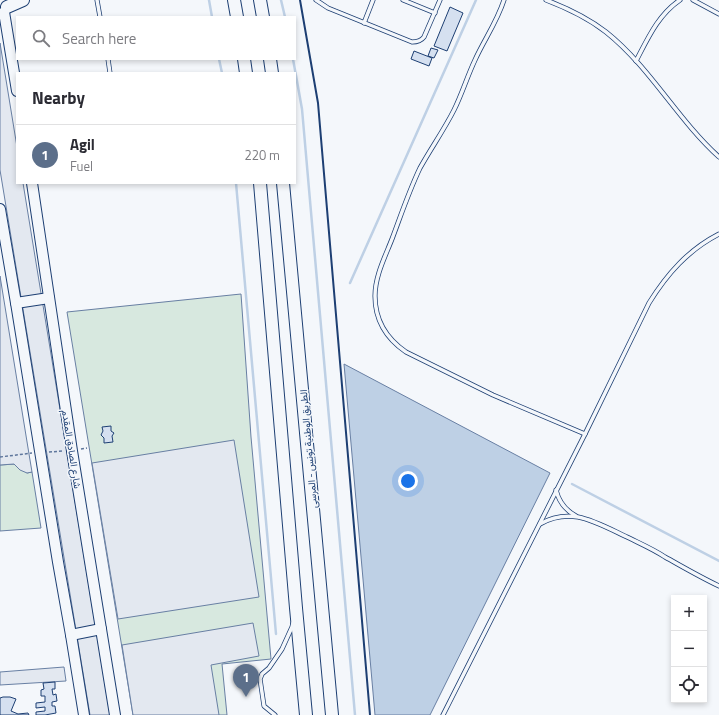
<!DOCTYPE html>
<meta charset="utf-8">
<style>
:root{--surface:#fff;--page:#f2f2f3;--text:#2b2b33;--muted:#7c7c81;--line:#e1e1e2;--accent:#c62828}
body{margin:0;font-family:"Titillium Web",Vazirmatn,sans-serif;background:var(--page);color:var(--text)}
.controls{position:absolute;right:12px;bottom:12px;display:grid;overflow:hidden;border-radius:0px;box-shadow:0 2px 6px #0003}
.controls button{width:36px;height:36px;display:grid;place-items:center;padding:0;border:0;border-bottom:1px solid var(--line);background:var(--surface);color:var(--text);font:20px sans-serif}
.you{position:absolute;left:408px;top:481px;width:14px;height:14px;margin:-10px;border:3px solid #fff;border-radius:50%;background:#1a73e8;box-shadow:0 0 0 6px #1a73e833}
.badge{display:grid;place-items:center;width:26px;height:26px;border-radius:50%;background:var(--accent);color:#fff;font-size:13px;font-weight:700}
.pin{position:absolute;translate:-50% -33px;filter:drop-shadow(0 1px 2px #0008)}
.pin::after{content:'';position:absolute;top:21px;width:14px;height:12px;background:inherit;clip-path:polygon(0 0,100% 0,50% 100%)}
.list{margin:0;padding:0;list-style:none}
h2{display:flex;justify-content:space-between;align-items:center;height:52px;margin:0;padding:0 16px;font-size:17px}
h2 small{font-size:13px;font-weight:400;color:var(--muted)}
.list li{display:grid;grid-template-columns:26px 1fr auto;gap:12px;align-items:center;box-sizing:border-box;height:60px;padding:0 16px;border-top:1px solid var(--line)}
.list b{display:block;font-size:15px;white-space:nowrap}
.list p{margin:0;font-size:13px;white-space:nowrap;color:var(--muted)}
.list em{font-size:13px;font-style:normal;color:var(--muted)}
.icon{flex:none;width:22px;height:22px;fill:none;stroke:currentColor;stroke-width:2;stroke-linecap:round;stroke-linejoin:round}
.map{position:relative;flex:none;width:719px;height:715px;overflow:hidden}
.search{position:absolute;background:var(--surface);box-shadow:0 2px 6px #0003;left:16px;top:16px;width:280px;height:44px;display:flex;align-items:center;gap:10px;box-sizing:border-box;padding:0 14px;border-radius:0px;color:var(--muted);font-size:15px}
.panel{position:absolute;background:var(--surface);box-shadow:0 2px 6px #0003;left:16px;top:72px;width:280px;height:112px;border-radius:0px}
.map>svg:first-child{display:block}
.green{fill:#d7e8df;stroke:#687fa3}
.parking{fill:#e3e8f0;stroke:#687fa3}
.water{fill:#bed0e5;stroke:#687fa3}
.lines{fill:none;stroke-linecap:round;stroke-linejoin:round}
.stream{stroke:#bed0e5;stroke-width:2.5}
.building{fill:#d5e0f0;stroke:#1d3f73}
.service-casing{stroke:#1d3f73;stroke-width:5}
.secondary-casing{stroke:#1d3f73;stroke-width:12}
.trunk-casing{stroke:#1d3f73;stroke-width:14}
.path{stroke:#5e769c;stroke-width:1.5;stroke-dasharray:3 2;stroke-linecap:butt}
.service{stroke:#f4f7fb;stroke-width:3.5}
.secondary{stroke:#f4f7fb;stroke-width:10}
.trunk{stroke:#f4f7fb;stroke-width:12}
.wall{stroke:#1d3f73;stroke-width:2}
.labels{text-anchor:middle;stroke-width:3;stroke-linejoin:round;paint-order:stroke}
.street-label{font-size:10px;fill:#1d3f73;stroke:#f4f7fb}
</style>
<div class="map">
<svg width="719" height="715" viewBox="0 0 719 715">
<rect width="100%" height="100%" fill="#f4f7fb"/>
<!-- green -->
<g class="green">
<polygon points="241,294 251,437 271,659 222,664 227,715 133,715 67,312"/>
<polygon points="15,464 27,473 32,472 41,528 0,531 0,465"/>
</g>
<!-- parking -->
<g class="parking">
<polygon points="0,43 17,147 17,183 23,183 110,715 90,715 0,170"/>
<polygon points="0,276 29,454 32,472 27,473 20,470 14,464 0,465"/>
<polygon points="234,440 259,597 118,619 92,463"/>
<polygon points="253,623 259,656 211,665 219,715 133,715 122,645"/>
<polygon points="64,667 66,681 0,685 0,672"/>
</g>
<!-- water -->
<polygon class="water" points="344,364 550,473 430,715 375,715"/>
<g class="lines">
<!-- stream -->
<g class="stream">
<polyline points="209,0 212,17"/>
<polyline points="281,0 285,17"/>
<polyline points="219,59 222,73"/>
<polyline points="293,59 302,109 355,715"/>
<polyline points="236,183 276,634"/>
<polyline points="350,283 476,0"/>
<polyline points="572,484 719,561"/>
</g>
</g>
<!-- building -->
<g class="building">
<polygon points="450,7 463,13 447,51 434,46"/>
<polygon points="431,48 438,50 434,58 428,56"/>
<polygon points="414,51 432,58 429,66 411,59"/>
<polygon points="111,426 111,431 114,433 112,436 113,442 104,443 104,438 101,435 103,431 102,427"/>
<polygon points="55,682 55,689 52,689 53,695 56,694 57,701 52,702 52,706 55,706 56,713 45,715 36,715 36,712 45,711 45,707 36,708 36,703 45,702 45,696 41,696 41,690 44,689 43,683"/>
<polygon points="3,697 10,697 16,699 11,711 18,714 28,713 29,715 0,715 0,698"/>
</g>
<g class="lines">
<defs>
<g id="service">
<polyline points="97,0 100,17"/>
<path d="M316,0L328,8L412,42C418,42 421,41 424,37L440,0"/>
<polyline points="403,0 435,13"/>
<path d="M504,0C497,22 484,40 475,60C467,77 462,94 454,110C444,130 431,148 420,168C409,191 401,215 392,239C385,257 375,276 375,296C375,320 387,339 406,352L493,395L585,434"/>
<path d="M546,0C567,8 588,18 606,32C650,67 677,119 719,157"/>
<polyline points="693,0 719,14"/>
<polyline points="364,23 373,0"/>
<polyline points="108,59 110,73"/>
<path d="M636,61C648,38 658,15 680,0"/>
<path d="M556,490C559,502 565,510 576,516"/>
<path d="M540,524C552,517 565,515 578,517C594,520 612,530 627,537C639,543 653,549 665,557C683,567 700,577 719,586"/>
<polyline points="275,715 264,706 260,679 262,674 269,668 282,649 292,627 293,623"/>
<path d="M443,715L585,434L649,303C667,274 688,250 719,234"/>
</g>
<g id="secondary">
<polyline points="4,12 17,91"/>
<polyline points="32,183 72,451 115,715"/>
<polyline points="0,209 16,303 58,562 71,635 84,715"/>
<polyline points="16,303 49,298"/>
<polyline points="71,635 101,629"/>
</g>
<g id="trunk">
<polyline points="234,0 237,17"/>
<polyline points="260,0 263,17"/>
<polyline points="7,7 23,0"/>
<polyline points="244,59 246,73"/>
<polyline points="270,59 272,73"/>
<polyline points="260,183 296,608 306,715"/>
<polyline points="283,183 332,715"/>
</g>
</defs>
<!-- service casing -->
<use href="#service" class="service-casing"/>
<!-- secondary casing -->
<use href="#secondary" class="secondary-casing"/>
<!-- trunk casing -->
<use href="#trunk" class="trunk-casing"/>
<!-- path -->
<g class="path">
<polyline points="81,449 87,448"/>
<polyline points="49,452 63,451"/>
<polyline points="0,457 32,453"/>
</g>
<!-- service -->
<use href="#service" class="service"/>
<!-- secondary -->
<use href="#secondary" class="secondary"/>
<!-- trunk -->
<use href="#trunk" class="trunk"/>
<!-- wall -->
<polyline class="wall" points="300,0 318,103 370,715"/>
</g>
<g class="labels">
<!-- street labels -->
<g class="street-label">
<text transform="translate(72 449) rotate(81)" y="4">شارع الصادق المقدم</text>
<text transform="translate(308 449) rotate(-95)" y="4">الطريق الوطنية تونس - المرسى</text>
</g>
</g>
</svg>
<div class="controls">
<button>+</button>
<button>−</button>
<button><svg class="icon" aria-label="locate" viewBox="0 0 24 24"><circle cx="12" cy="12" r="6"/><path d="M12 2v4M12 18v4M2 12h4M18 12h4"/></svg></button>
</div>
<div class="you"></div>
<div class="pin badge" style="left:246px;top:697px;background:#5c6f8a">1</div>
<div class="search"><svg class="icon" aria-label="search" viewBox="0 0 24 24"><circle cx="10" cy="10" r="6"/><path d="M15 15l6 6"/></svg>Search here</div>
<section class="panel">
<h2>Nearby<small></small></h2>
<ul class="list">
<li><span class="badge" style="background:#5c6f8a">1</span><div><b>Agil</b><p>Fuel</p></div><em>220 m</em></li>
</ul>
</section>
</div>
